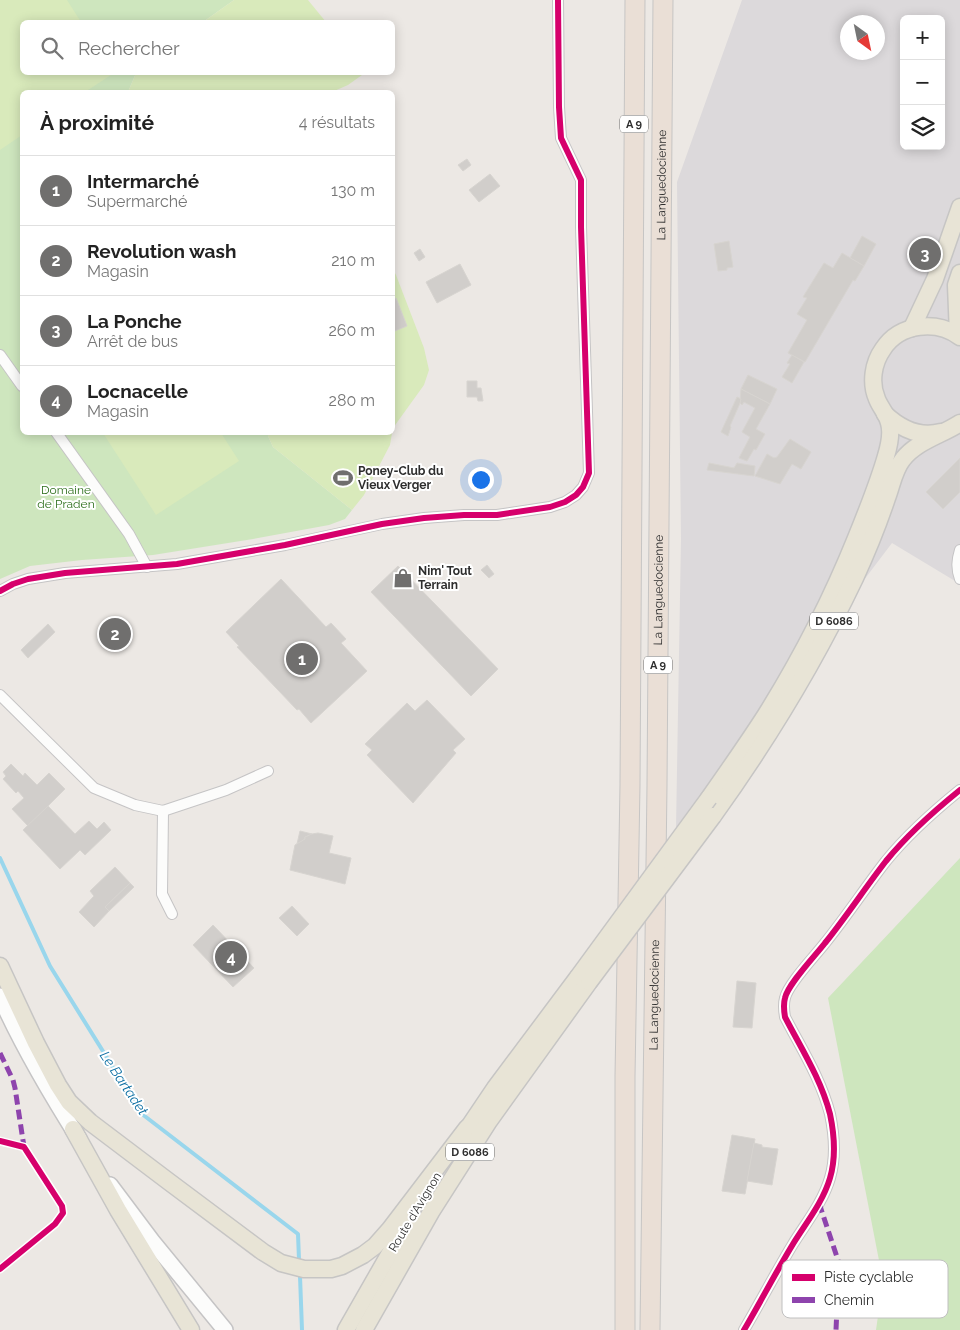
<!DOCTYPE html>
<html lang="fr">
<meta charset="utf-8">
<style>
:root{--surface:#fff;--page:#f6f6f6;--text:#222;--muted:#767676;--line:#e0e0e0;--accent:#706f6e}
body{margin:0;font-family:Raleway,sans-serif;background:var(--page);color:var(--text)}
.controls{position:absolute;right:15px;top:15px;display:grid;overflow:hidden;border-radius:8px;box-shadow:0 2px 12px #0003}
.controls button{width:45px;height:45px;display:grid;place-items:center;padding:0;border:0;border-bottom:1px solid var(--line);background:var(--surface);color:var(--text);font:25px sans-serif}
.compass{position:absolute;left:840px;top:15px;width:45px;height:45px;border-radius:50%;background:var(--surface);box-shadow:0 2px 12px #0003;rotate:147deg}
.you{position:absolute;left:480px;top:479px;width:18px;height:18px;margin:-12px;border:4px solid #fff;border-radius:50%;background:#1a73e8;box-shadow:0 0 0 8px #1a73e833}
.badge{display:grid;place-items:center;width:32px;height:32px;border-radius:50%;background:var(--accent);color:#fff;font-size:16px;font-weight:700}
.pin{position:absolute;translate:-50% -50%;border:2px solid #fff;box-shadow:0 1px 5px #0006}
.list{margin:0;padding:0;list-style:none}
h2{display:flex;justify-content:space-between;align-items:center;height:65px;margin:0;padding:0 20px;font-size:21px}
h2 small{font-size:16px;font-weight:400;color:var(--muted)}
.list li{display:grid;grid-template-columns:32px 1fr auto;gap:15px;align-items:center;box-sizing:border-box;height:70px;padding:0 20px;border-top:1px solid var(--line)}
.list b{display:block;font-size:19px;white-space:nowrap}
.list p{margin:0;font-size:16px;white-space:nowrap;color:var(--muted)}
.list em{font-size:16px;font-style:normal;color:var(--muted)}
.icon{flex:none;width:28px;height:28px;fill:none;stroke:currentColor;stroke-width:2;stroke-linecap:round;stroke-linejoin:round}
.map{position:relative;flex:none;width:960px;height:1330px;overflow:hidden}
.search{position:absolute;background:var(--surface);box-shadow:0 2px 12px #0003;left:20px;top:20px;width:375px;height:55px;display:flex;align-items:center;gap:12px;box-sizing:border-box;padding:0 18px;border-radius:8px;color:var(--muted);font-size:19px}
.panel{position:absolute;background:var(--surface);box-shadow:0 2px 12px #0003;left:20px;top:90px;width:375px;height:345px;border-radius:8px}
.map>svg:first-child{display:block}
.industrial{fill:#dcd9db;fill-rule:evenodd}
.green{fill:#cee6be}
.pitch{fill:#d9eabb}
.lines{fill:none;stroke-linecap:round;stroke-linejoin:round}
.stream{stroke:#99d6ec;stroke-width:4}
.building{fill:#d1cecb;stroke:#d7d4d0}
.minor-casing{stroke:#c5c4c5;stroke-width:12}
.secondary-casing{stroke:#c5c4c5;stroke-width:18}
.primary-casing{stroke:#c6c5c4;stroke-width:19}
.motorway-casing{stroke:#c6c5c4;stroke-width:21}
.minor{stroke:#fcfcfb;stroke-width:10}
.secondary{stroke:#fcfcfb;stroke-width:15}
.primary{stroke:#e8e4d6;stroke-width:16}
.motorway{stroke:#eadfd6;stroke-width:19}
.primary-bridge-casing{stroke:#c6c5c4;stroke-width:19;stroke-linecap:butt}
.primary-bridge{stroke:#e8e4d6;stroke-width:16}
.quiet{stroke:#8e44ad;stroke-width:5;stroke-dasharray:10 5;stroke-linecap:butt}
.cycleway-casing{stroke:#fff;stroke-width:9}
.cycleway{stroke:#d6006c;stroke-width:6}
.labels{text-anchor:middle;stroke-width:4;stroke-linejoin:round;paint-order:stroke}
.shield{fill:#fff;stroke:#6d6d6d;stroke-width:1}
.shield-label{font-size:11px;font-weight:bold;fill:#2e2e2e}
.street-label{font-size:12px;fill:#2e2e2e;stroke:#fff}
.poi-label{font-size:12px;font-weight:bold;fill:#2e2e2e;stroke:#fff;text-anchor:start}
.park-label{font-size:12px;fill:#2c6e1b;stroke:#fff}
.water-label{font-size:14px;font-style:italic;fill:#0d6fa3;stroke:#fff}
.key{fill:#fff;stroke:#c0c0c0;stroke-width:1}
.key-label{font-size:14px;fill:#2e2e2e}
</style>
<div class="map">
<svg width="960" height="1330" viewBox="0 0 960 1330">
<rect width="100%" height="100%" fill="#ece8e4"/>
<!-- industrial -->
<path class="industrial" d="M742,0H960V584L892,543L676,828L681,539L677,182ZM904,19H941V146H904ZM848,22H878V52H848Z"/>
<!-- green -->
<g class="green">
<polygon points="0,0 234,0 203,22 22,22 22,72 136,73 128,92 22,92 22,432 268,433 268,436 273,447 352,510 345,519 329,525 253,539 153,555 82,560 30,566 0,579"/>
<polygon points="960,858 960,1330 876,1330 883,1281 828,998"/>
</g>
<!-- pitch -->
<g class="pitch">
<polygon points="0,0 67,0 81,22 22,22 22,72 114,73 85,92 22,92 22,135 0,150"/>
<polygon points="234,0 308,0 326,22 203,22"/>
<polygon points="360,72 362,75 348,85 332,92 128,92 136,73"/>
<polygon points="393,269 396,275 424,348 429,370 424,385 393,428"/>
<polygon points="103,433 221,433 239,461 156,515"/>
<polygon points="268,433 268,432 392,433 390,445 364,495 352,510 273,447 268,436"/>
</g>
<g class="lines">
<!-- stream -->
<g class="stream">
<polyline points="0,858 50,966 142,1114 298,1234 299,1260"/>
<polyline points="300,1276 302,1330"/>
</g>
</g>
<!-- building -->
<g class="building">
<polygon points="467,159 471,165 463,171 458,165"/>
<polygon points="490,174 500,186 479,202 469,190"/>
<polygon points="862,236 876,244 864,266 850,258"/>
<polygon points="729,241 733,267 727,268 727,270 718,271 714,244"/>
<polygon points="420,249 425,257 419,261 414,253"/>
<polygon points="842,253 864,266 855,281 853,280 805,362 788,353 807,320 797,314 807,298 803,297 824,263 833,268"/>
<polygon points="460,264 471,285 437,303 426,282"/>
<polygon points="396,298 407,326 392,332 392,300"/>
<polygon points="792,355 804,362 792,383 782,377 790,364 787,363"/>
<polygon points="748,375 777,389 770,404 741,389"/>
<polygon points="467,381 477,381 477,388 481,388 483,401 478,401 477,397 467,397"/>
<polygon points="741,389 770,404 756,429 765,434 756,450 754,449 747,461 739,458 750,437 742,432 755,408 744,402 742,405 740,403"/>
<polygon points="737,397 741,399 740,403 730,426 731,427 728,436 721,432"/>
<polygon points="790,439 811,452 801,469 792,464 780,484 755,476 767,454 774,458 777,457"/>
<polygon points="960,458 960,492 943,509 926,492"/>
<polygon points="709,463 734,468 737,463 755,466 754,476 707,470"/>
<polygon points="487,565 494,574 489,578 481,570"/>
<polygon points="398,566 498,669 471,696 371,592"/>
<polygon points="281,579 326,627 331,623 346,639 341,643 367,671 311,723 299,709 297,710 237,647 239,646 226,632"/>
<polygon points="48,624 55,632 28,658 21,650"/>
<polygon points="427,700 465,739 453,750 456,753 413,803 367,755 372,750 365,744 407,703 415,711"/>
<polygon points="11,764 23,776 25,773 37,785 49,773 65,789 28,826 12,809 24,798 18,791 16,793 3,779 6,776 3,772"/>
<polygon points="48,806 75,834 89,821 97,829 104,822 111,830 85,855 80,850 60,869 23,830"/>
<polygon points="300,831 312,834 305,837 305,839 297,844"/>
<polygon points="318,833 333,836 329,853 351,858 345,884 290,870 295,845 305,839 305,837 312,834"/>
<polygon points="115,867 130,883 105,907 109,911 94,927 79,912 94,896 90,891"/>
<polygon points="130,883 134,887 109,911 105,907"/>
<polygon points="292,906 309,924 297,936 279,918"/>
<polygon points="213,925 254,968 233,987 193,945"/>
<polygon points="737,981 756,983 752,1028 733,1027"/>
<polygon points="732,1135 755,1139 745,1194 722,1191"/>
<polygon points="754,1143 762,1145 762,1147 778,1149 772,1185 747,1181"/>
</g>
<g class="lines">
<defs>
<g id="minor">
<polyline points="0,355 22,386"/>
<polyline points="56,432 129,534 147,567"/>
<path d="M960,550C957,560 956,568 960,579"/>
<polyline points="0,591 13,584 28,579 65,573 177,564 285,545 382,524 424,518 464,515 497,515 550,507 565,502 576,495 583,487 589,473 581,227 581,180 561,138 559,107 558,0"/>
<polyline points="0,695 94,788 135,805 163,811 226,790 268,771"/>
<polyline points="163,811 162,894 172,914"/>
<path d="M744,1330C761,1301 776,1272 793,1244C806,1223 823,1202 830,1178C836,1158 834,1133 830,1114C821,1079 801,1048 785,1017C784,1011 783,1005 785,998C788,984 815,956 825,943C846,917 865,888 886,861C908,834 934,811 960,790"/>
</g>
<g id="secondary">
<path d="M0,996C22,1046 50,1093 79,1139"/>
<polyline points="110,1185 152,1241 225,1330"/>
</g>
<g id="primary">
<polyline points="912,328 935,279 960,207"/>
<polyline points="958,335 956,285 960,273"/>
<path d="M885,414C901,429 919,438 941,432"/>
<path d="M709,798C728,771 747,744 765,716C800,660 831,600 856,538C867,511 878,484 886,456C889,446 892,433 889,423C887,414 880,407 877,399C870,383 873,363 883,349C900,323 937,320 960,337"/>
<path d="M713,816C767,741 815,662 855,578C867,552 878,525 887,498C892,485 894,470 903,459C917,441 942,435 960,423"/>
<polyline points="0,966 36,1043 58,1085 69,1102 90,1122 168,1181 263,1252 281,1263 304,1269 331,1269 342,1266 363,1255 375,1246 390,1229 467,1128"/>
<polyline points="73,1129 118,1210 191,1330"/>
<polyline points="462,1137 495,1088 578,977"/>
<polyline points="346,1330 410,1218"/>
<polyline points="364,1330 431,1212 489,1121 589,982"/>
</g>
<g id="motorway">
<polyline points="625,1330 625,1076 630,785 635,0"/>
<path id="s1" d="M650,1330L657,785L663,0"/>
</g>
</defs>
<!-- minor casing -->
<use href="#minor" class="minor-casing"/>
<!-- secondary casing -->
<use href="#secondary" class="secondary-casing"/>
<!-- primary casing -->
<use href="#primary" class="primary-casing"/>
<!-- motorway casing -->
<use href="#motorway" class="motorway-casing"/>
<!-- minor -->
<use href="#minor" class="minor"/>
<!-- secondary -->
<use href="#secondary" class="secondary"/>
<!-- primary -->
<use href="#primary" class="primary"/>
<!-- motorway -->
<use href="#motorway" class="motorway"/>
<defs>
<g id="primary-bridge">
<polyline points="578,977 709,798"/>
<polyline points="589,982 713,816"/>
</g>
</defs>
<!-- primary-bridge casing -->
<use href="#primary-bridge" class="primary-bridge-casing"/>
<!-- primary-bridge -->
<use href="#primary-bridge" class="primary-bridge"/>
<!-- quiet -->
<g class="quiet">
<polyline points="0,1053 13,1080 15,1088 24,1147"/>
<polyline points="819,1203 839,1263 836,1330"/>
</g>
<defs>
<g id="cycleway">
<polyline points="0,591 13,584 28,579 65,573 177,564 285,545 382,524 424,518 464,515 497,515 550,507 565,502 576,495 583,487 589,473 581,227 581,180 561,138 559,107 558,0"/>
<polyline points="0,1141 24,1147 62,1206 63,1213 55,1224 0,1269"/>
<path d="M744,1330C761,1301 776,1272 793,1244C806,1223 823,1202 830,1178C836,1158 834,1133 830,1114C821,1079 801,1048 785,1017C784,1011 783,1005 785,998C788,984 815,956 825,943C846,917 865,888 886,861C908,834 934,811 960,790"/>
</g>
</defs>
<!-- cycleway casing -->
<use href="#cycleway" class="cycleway-casing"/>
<!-- cycleway -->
<use href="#cycleway" class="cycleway"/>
</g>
<!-- icons -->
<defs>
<symbol id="stadium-bare" viewBox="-9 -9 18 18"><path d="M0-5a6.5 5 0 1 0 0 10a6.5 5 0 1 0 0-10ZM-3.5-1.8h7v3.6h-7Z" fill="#706f6e" stroke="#fff" stroke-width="2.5" paint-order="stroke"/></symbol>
<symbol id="shop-bare" viewBox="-9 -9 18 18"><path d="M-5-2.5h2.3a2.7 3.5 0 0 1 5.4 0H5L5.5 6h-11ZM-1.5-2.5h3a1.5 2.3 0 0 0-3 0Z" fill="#706f6e" stroke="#fff" stroke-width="2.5" paint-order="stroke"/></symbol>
</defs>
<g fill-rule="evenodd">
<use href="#stadium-bare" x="329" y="464" width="28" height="28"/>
<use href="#shop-bare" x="389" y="564" width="28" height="28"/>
</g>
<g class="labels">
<!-- shield labels -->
<g class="shield">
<rect x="620" y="115.5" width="28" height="17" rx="4"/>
<rect x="810" y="612.5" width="48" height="17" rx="4"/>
<rect x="644" y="656.5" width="28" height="17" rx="4"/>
<rect x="446" y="1143.5" width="48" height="17" rx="4"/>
</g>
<g class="shield-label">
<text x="634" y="128">A 9</text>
<text x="834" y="625">D 6086</text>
<text x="658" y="669">A 9</text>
<text x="470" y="1156">D 6086</text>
</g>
<!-- street labels -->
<g class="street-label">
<text dy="4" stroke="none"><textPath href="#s1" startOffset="1145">La Languedocienne</textPath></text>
<text dy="4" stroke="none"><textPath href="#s1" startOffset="740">La Languedocienne</textPath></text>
<text dy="4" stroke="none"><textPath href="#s1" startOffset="335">La Languedocienne</textPath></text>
<text transform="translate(415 1212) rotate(-59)" y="4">Route d'Avignon</text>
</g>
<!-- poi labels -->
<g class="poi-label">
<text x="358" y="475">Poney-Club du<tspan x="358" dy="14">Vieux Verger</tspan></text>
<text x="418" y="575">Nim' Tout<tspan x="418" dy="14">Terrain</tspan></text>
</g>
<!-- park labels -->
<g class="park-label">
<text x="66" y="494">Domaine<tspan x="66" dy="14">de Praden</tspan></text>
</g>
<!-- water labels -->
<g class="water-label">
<text transform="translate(124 1083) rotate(56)" y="5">Le Bartadet</text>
</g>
</g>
<!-- legend -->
<rect x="782" y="1260" width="166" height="58" rx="8" class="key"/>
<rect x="792" y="1274" width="23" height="7" fill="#d6006c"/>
<rect x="792" y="1297" width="23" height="6" fill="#8e44ad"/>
<g class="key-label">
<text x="824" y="1282">Piste cyclable</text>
<text x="824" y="1305">Chemin</text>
</g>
</svg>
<div class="controls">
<button>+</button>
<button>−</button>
<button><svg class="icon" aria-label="layers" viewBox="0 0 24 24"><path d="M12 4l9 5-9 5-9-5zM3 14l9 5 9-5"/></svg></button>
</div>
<svg class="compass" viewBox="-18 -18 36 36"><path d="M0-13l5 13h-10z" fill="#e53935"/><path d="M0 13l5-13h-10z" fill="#767676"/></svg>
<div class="you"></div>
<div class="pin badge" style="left:302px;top:659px">1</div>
<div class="pin badge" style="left:115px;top:634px">2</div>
<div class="pin badge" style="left:925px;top:254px">3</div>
<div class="pin badge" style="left:231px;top:957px">4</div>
<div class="search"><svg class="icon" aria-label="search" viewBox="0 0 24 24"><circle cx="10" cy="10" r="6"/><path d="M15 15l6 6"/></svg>Rechercher</div>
<section class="panel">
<h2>À proximité<small>4 résultats</small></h2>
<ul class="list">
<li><span class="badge">1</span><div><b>Intermarché</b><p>Supermarché</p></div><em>130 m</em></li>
<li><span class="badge">2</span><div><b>Revolution wash</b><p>Magasin</p></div><em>210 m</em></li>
<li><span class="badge">3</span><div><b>La Ponche</b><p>Arrêt de bus</p></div><em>260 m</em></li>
<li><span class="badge">4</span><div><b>Locnacelle</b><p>Magasin</p></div><em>280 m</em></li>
</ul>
</section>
</div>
